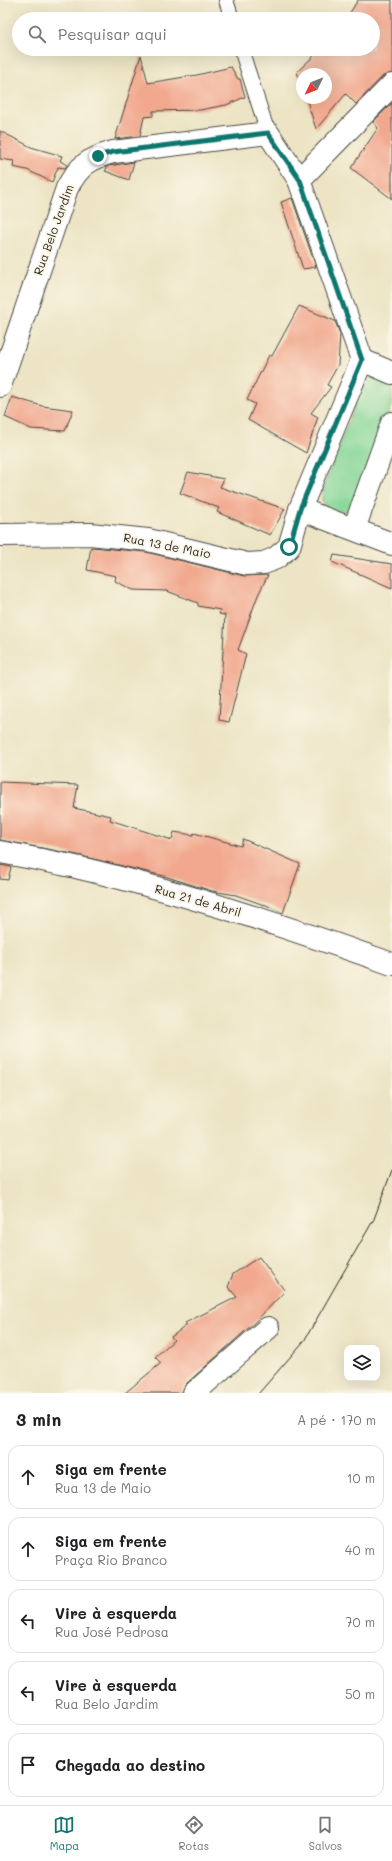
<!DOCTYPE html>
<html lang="pt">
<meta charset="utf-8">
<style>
:root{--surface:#fff;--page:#f2f2f2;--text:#202124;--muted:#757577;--line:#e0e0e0;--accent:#0f766e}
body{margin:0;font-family:Mali,sans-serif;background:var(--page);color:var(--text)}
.controls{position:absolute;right:12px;bottom:12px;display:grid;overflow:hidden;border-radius:8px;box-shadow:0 4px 16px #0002}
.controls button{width:36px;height:36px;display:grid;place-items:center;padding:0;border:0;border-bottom:1px solid var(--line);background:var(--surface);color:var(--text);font:20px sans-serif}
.compass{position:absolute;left:296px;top:68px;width:36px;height:36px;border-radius:50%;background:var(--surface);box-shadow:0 4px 16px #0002;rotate:227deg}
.stop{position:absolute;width:12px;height:12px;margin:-9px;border:3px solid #0f766e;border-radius:50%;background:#fff}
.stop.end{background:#0f766e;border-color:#fff;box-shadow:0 1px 4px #0008}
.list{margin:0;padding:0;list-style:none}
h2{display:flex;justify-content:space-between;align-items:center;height:52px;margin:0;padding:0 16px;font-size:17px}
h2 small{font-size:13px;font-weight:400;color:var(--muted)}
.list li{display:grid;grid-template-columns:26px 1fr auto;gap:12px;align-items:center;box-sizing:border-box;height:64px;margin:0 8px 8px;padding:0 8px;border:1px solid var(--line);border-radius:12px}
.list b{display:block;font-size:15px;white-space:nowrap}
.list p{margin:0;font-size:13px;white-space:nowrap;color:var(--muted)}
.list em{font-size:13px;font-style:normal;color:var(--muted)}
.icon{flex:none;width:22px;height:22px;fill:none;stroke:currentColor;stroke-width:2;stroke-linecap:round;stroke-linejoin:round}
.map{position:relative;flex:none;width:392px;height:1393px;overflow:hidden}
.search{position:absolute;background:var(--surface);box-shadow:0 4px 16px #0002;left:12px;right:12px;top:12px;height:44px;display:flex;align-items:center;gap:10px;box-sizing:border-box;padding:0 14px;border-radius:22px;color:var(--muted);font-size:15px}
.sheet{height:412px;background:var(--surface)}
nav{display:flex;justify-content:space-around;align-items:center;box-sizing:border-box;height:56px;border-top:1px solid var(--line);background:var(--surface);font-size:11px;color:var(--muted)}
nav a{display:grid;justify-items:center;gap:2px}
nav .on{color:var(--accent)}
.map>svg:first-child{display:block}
.green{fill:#83d697;stroke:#578061}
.building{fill:#f1a88e}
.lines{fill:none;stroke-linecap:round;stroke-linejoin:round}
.lane-casing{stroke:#484742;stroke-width:16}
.street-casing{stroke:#484742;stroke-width:24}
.lane{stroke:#fff;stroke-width:14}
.street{stroke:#fff;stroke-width:22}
.tram{stroke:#2b2b2b;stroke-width:1}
.route{stroke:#0f766e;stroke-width:5}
.labels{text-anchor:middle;stroke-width:3.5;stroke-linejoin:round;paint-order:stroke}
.street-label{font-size:12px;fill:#2b2b2b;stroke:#fcf5e5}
</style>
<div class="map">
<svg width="392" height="1393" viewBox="0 0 392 1393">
<rect width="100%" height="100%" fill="#fcf5e5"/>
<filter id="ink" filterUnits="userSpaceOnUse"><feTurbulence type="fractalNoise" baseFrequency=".025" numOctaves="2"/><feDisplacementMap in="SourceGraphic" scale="8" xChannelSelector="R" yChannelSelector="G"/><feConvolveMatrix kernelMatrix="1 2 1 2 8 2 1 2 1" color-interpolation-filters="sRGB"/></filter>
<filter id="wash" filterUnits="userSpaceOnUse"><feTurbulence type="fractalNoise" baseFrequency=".012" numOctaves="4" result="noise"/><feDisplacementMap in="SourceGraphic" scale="16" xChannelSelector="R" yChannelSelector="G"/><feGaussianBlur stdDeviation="0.9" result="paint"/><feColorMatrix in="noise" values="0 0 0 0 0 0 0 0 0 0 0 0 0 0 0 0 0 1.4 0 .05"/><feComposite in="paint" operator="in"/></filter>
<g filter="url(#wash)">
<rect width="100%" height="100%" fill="#ece4c4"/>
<!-- green -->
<path class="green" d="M373,377C380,377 387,380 392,385V403L352,507L344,512L329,510L322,500L323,488L363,384Z"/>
<g id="blocks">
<!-- building -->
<g class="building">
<polygon points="358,0 392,0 392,73 383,76 356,104 346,94 316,129 306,98 326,98 326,74 302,74 302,88 297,72 321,49 373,49 373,19 346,19"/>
<polygon points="141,55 148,83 197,75 231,67 238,79 240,79 245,97 226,105 200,110 153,111 153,116 144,117 140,136 115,139"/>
<polygon points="392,103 392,199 351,168 378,128 373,122"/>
<polygon points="0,131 31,147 62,156 60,161 67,165 65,168 58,167 52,182 27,170 13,167 14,161 0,159"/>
<polygon points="134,162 129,180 105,171 108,166"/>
<polygon points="292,198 316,267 303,269 281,202"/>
<polygon points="299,306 335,321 340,334 338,365 327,385 331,387 311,413 318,417 306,453 248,420 255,404 247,400 269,355 272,356"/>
<polygon points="12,397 42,406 73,410 65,431 31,429 5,417"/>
<polygon points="188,472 224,479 220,487 285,509 270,535 217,512 219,508 180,493"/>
<polygon points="91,547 146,552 244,576 268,575 258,595 238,650 246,654 229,722 219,720 225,615 219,614 220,610 198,606 198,603 167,591 133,590 115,581 116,576 87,570"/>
<polygon points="334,555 392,564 392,588 332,562"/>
<polygon points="0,782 78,785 74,808 111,816 110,820 172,840 174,832 193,835 194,833 241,846 243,839 300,864 283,913 264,904 264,905 236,895 212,891 164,876 73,854 0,840"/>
<polygon points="0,865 11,867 8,880 0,879"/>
<polygon points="259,1257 285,1291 253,1324 186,1384 182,1393 125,1393 161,1363 155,1357 174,1340 171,1337 187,1325 185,1323 237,1297 228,1287 233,1274"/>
</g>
</g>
</g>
<g filter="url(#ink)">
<use href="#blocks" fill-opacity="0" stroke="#484742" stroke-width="1"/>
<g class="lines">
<defs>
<g id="lane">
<polyline points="226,0 232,19"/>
<polyline points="241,49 268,133"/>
</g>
<g id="street">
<polyline points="299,180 392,85"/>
<polyline points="362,360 392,373"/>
<path d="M0,386L67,188C79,166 88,159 113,152L268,133L299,180L362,360"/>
<polyline points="300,509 392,544"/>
<polyline points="354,529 392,423"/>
<polyline points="0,535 90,534 148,540 247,564 264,563 276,558 289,547 300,509 362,360"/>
<path d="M0,852C27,857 54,862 80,868C186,893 289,928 392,964"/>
<polyline points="194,1393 268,1328"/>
</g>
</defs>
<!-- lane casing -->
<use href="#lane" class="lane-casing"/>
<!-- street casing -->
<use href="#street" class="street-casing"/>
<!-- lane -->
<use href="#lane" class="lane"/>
<!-- street -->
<use href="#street" class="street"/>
<!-- tram -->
<polyline class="tram" points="259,1393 304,1341 374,1219 392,1170"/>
</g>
</g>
<g class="lines" filter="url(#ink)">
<!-- route -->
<polyline class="route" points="98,156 113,152 268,133 300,180 362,360 300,509 289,547"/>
</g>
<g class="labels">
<!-- street labels -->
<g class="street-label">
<text transform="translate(54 230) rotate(-70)" y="4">Rua Belo Jardim</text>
<text transform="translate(167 546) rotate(11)" y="4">Rua 13 de Maio</text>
<text transform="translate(198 901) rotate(16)" y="4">Rua 21 de Abril</text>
</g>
</g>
</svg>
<div class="controls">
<button><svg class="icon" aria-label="layers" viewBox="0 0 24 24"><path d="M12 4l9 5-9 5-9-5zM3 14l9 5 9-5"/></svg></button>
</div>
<svg class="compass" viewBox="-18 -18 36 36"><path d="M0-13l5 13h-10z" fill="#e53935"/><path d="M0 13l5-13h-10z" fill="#757577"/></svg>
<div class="stop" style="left:289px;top:547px"></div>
<div class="stop end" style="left:98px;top:156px"></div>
<div class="search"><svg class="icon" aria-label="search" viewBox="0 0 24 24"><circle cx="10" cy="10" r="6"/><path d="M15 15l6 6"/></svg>Pesquisar aqui</div>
</div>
<section class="sheet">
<h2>3 min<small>A pé · 170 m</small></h2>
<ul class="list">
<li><svg class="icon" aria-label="ahead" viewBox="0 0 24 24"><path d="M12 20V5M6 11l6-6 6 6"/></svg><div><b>Siga em frente</b><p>Rua 13 de Maio</p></div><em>10 m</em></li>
<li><svg class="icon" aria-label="ahead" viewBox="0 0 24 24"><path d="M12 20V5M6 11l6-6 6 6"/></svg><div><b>Siga em frente</b><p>Praça Rio Branco</p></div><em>40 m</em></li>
<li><svg class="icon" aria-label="left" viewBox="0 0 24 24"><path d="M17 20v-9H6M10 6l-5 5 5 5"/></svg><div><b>Vire à esquerda</b><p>Rua José Pedrosa</p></div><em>70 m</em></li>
<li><svg class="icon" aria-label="left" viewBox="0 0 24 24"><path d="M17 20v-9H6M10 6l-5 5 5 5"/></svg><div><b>Vire à esquerda</b><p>Rua Belo Jardim</p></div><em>50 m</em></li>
<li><svg class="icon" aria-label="arrive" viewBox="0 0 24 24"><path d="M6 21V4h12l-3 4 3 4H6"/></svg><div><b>Chegada ao destino</b></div></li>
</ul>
</section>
<nav>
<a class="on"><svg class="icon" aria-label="map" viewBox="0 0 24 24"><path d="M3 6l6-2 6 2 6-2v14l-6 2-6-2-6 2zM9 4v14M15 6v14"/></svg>Mapa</a>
<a><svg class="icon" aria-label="directions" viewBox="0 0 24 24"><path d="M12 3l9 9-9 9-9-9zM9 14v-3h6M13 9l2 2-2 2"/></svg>Rotas</a>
<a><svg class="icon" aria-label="saved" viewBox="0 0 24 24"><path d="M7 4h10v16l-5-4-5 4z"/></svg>Salvos</a>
</nav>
